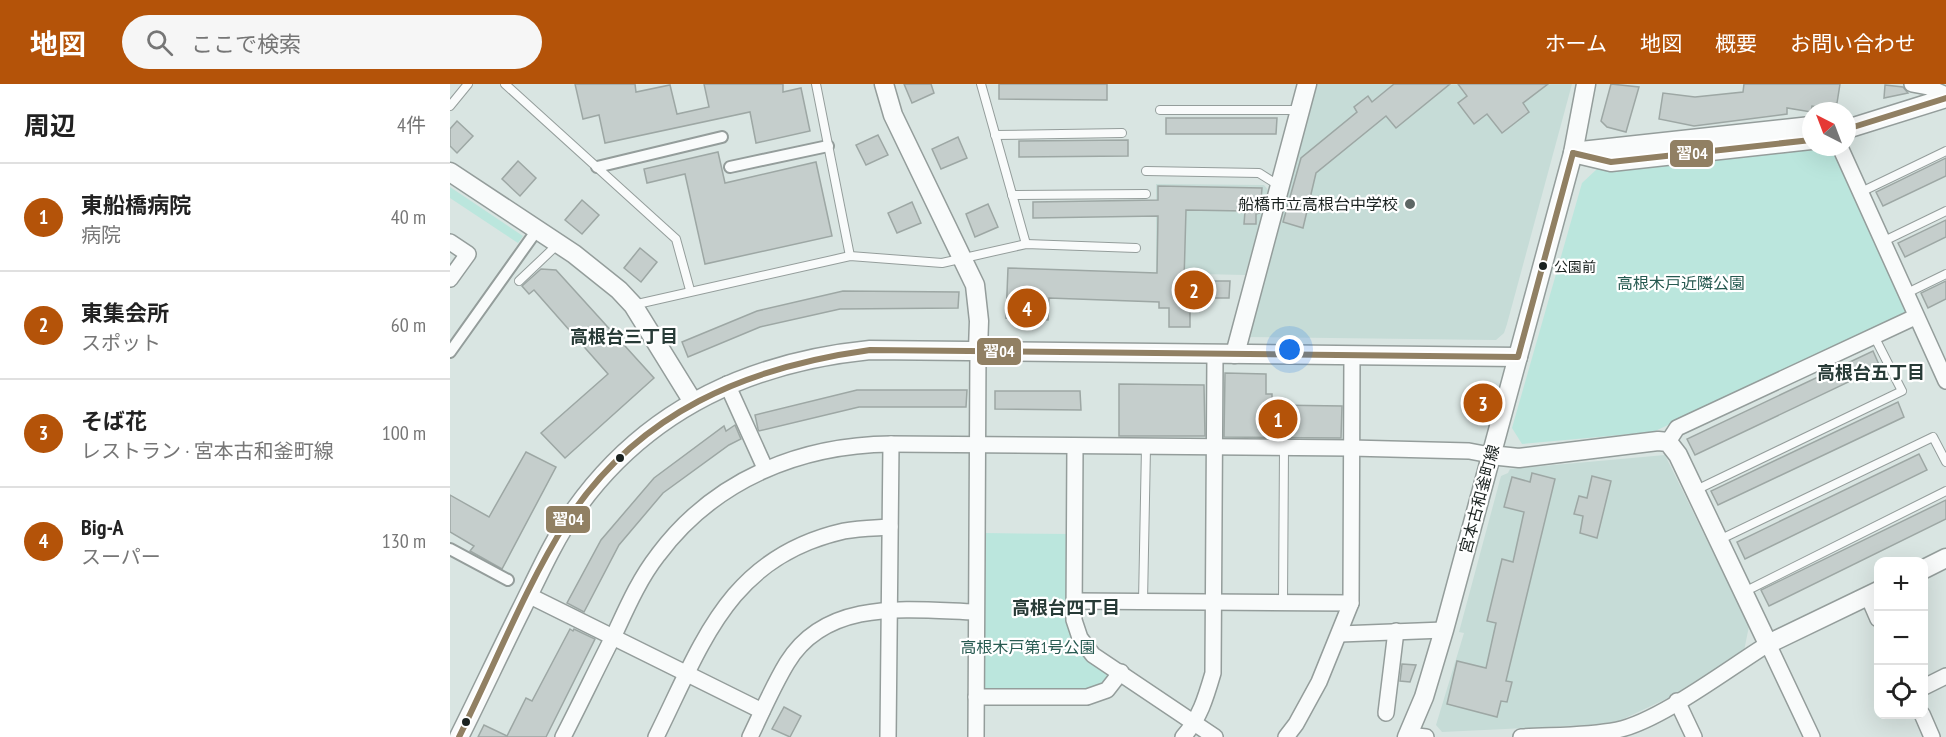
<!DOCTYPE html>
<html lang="ja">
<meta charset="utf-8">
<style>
:root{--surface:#fff;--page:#f6f6f6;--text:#222;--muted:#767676;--line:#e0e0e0;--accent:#b45309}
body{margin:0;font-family:"PT Sans Narrow","Noto Sans JP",sans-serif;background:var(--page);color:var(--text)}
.controls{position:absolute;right:18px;bottom:18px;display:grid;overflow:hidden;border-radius:12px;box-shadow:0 6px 24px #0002}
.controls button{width:54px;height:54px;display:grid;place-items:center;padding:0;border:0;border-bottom:2px solid var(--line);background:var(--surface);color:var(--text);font:30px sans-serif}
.compass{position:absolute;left:1352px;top:18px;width:54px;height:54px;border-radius:50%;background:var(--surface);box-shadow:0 6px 24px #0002;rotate:318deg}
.you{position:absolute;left:840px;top:266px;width:21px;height:21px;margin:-15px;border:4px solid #fff;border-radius:50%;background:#1a73e8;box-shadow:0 0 0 9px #1a73e833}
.badge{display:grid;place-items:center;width:39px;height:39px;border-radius:50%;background:var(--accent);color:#fff;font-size:20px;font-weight:700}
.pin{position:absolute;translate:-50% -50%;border:3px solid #fff;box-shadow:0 2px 6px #0006}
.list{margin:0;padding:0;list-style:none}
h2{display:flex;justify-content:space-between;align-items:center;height:78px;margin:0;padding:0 24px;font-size:26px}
h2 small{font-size:20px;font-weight:400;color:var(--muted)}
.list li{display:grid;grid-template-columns:39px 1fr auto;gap:18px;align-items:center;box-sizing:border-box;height:108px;padding:0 24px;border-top:2px solid var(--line)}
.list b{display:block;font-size:22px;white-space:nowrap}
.list p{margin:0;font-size:20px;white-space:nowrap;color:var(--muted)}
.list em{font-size:20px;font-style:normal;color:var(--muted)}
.icon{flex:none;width:33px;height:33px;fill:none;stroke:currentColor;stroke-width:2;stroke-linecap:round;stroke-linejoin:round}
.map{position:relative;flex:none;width:1496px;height:653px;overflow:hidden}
header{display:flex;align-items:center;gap:36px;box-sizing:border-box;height:84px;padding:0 30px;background:var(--accent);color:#fff}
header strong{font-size:28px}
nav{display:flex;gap:33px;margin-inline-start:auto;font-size:21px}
.search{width:420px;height:54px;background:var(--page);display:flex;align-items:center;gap:15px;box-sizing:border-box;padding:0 21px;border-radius:33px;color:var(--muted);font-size:22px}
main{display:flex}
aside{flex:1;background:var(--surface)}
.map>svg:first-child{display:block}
.built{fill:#c6dcd7}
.green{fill:#bbe6dd}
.building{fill:#c5cecc;stroke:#9da7a4;stroke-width:1.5}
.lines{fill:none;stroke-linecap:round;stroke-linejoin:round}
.service-casing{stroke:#949d9b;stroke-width:10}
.pedestrian-casing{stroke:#949d9b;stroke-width:14}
.minor-casing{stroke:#949d9b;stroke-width:18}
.tertiary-casing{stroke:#949d9b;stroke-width:21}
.service{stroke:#f9fbfb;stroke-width:8}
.pedestrian{stroke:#f9fbfb;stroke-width:10}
.minor{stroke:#f9fbfb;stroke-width:15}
.tertiary{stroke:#f9fbfb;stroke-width:18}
.bus-1-casing{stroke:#fff;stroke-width:10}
.bus-1{stroke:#918063;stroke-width:6}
.poi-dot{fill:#5d6664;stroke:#fff;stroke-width:2}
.bus-dot{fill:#1a2220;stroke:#fff;stroke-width:2}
.labels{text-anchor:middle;stroke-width:4.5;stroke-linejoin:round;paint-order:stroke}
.bus-label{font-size:14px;fill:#1a2220;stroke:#fff;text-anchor:start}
.poi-label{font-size:16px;fill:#1a2220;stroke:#fff;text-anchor:end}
.park-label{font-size:16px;fill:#275a51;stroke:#fff}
.street-label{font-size:16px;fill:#1a2220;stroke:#fff}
.neighbourhood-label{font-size:18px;font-weight:bold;fill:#283b37;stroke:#fff}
.line-badge{stroke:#fff;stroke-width:2}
.badge-label{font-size:16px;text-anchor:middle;font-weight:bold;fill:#fff}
</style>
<header>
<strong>地図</strong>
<div class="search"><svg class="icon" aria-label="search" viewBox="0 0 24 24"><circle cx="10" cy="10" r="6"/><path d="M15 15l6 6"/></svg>ここで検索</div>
<nav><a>ホーム</a><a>地図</a><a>概要</a><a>お問い合わせ</a></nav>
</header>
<main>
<aside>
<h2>周辺<small>4件</small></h2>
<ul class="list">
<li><span class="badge">1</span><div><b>東船橋病院</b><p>病院</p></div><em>40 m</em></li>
<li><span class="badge">2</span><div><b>東集会所</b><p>スポット</p></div><em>60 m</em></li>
<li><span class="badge">3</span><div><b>そば花</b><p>レストラン · 宮本古和釜町線</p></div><em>100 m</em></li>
<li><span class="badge">4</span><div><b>Big-A</b><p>スーパー</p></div><em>130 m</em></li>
</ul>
</aside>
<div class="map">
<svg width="1496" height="653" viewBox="0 0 1496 653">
<rect width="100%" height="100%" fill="#d9e5e2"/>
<!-- built -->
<g class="built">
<polygon points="863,0 1122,0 1057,240 1054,249 1046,256 795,253"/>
<polygon points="706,100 814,101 819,107 795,191 706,189"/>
<polygon points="1215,371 1299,542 1294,567 1218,614 1169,637 1140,641 992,648 986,641 1014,549 1009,548 1051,392 1058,389 1060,385"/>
</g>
<!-- green -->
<g class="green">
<polygon points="1361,62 1381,63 1458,229 1203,348 1072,360 1062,344 1132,99 1147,85"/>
<polygon points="0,103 73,152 68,159 0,114"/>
<polygon points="533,449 619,450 626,560 639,575 660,589 661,596 647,607 536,609 531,605"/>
</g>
<!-- building -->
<g class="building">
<polygon points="125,0 185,0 186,8 220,1 227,30 259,23 254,0 333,0 333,8 351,4 360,47 306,59 300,28 155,59 149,31 133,35"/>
<polygon points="454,0 481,0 484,9 462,19"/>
<polygon points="549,0 657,0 657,16 549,15"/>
<polygon points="944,0 1000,0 946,44 936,32 866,89 853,144 833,138 851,74 907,28 904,23 918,12 922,18"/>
<polygon points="1008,0 1098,0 1073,19 1079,28 1052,49 1037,30 1024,40 1008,19 1017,12"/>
<polygon points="1161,0 1189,3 1176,48 1157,43 1151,37"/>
<polygon points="1294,0 1390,0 1387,19 1383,19 1382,25 1362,22 1361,28 1337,24 1337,30 1244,42 1209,35 1213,9 1245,13 1293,8"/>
<polygon points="1435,1 1453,3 1458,9 1434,14"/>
<polygon points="716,34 827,34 826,50 716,50"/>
<polygon points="7,37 23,52 7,69 0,62 0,45"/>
<polygon points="428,51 438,71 416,81 406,61"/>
<polygon points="508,53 517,74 491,85 482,65"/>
<polygon points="678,56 678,72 569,73 569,57"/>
<polygon points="268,68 275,99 366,78 382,152 255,180 235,90 197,99 194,85"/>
<polygon points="1496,74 1496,92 1433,122 1426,108"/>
<polygon points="68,77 86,94 70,112 52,95"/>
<polygon points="708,102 812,104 810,129 806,130 806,140 794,140 795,127 736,126 734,197 780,197 779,214 740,214 740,243 719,243 719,224 709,224 709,218 599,214 598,236 556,234 558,184 707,189 708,132 583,134 583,118 708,116"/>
<polygon points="132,116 149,131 132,150 115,136"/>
<polygon points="462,118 471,139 447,149 438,129"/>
<polygon points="538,120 548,143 525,153 516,130"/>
<polygon points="1496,136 1496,153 1455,173 1448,159"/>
<polygon points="190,164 207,178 191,198 174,184"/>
<polygon points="91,185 106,186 204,294 115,374 91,349 158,290 84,206 79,210 72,202"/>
<polygon points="1496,197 1496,215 1478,224 1471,209"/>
<polygon points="393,207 509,208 508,224 390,225 310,243 238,273 232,258 307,227"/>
<polygon points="1423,267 1430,283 1245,371 1237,355"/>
<polygon points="775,289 816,290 816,310 822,310 822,321 892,322 891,354 774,353"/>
<polygon points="669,300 754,301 755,352 669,352"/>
<polygon points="407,306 517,306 516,323 409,323 309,347 308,345 305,331"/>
<polygon points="545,307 630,307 631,326 545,325"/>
<polygon points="1448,318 1454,333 1268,421 1261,407"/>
<polygon points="285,341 291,355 279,361 213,409 169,461 134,528 117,519 151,456 204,394 274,342 276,347"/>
<polygon points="76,368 106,383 52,485 20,467 24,462 0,448 0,411 39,433"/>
<polygon points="1469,370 1477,386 1295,475 1287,458"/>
<polygon points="1082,389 1105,395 1056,597 1062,598 1057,618 1051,617 1047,633 997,620 1007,577 1036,584 1046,539 1037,537 1052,475 1063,478 1074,428 1054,423 1062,393 1080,398"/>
<polygon points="1142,392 1161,397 1147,454 1130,449 1133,432 1124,430 1129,412 1137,414"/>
<polygon points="1496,416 1496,435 1319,522 1311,506"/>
<polygon points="120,545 123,547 124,545 145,555 96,653 28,653 34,641 57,652 76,614 82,617"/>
<polygon points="952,580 966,581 960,598 950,597"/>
<polygon points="334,623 351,632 340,653 322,645"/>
</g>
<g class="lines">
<defs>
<g id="service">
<polyline points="55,0 226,155 240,206"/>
<polyline points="366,0 400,172"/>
<polyline points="531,0 576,160"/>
<polyline points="0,22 18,0"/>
<polyline points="710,26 850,26"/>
<polyline points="545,51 672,49"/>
<polyline points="696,87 809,89 828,101"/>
<polyline points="1411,108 1496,67"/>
<polyline points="562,111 696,110"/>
<polyline points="1432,158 1496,127"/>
<polyline points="69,197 108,160"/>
<polyline points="1455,210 1496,190"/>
<polyline points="183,221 400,172 492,179 576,160 686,164"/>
<polyline points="1246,406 1452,307 1424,252"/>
<polyline points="1269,456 1483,353 1496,378"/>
<polyline points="1294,508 1496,407"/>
<polyline points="693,518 696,363"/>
<polyline points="833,519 834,364"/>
</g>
<g id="pedestrian">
<polyline points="147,83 272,53"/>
<polyline points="280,83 378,62"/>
<polyline points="0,268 82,153"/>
<polyline points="0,465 58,496"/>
</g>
<g id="minor">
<polyline points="1462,0 1478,3 1496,11"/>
<polyline points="1390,63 1496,297"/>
<polyline points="0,158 18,170 0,195"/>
<polyline points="277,300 315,384"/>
<polyline points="1218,358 1227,344 1465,233"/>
<polyline points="625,362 624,536 630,554 643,571 765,653"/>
<polyline points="78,511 312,627"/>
<polyline points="1418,512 1428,535"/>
<polyline points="625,517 901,519"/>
<polyline points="890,550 994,546"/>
<polyline points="1474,603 1496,592"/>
<polyline points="526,613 637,613 657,606 671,588"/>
<polyline points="1227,617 1244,653"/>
<polyline points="936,629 946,547"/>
<polyline points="1472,630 1482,653"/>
<polyline points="958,651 976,653"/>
<path d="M113,653C131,618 148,582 166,547C178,521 190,494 208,471C264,396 349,361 441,360L901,364L1019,367L1040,371"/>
<path d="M206,653C253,558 279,473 394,447C409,444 425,444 440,443"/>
<path d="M300,653C312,628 323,602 337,579C377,513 461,526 526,528"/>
<polyline points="438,653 441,360"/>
<polyline points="526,653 528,266"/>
<path d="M733,653C750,634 756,613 763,589L765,271"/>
<polyline points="836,653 846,640 869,598 901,519 902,272"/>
<path d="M1071,653C1102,651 1136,652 1167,646C1210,637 1279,584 1318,560L1362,653"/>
</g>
<g id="tertiary">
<polyline points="434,0 443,31 525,201 529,237 528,266"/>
<polyline points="1397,45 1496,14"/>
<polyline points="1131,67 1361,42"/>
<polyline points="1123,69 1161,78 1361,56"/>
<polyline points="0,88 124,170 169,206 183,221 243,318"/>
<polyline points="785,270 857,0"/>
<polyline points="1040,371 1069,374 1208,357 1218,358 1228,371 1318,560 1428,507"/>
<polyline points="1474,485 1496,474"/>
<path d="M9,653C30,611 50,568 71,526C88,492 103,457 125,426C196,326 300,278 420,266L1068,273"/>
<polyline points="957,653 974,613 994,546 1123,69 1136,0"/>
</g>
</defs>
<!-- service casing -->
<use href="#service" class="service-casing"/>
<!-- pedestrian casing -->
<use href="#pedestrian" class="pedestrian-casing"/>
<!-- minor casing -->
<use href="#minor" class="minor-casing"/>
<!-- tertiary casing -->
<use href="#tertiary" class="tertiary-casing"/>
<!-- service -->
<use href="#service" class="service"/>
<!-- pedestrian -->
<use href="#pedestrian" class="pedestrian"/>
<!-- minor -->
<use href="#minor" class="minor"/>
<!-- tertiary -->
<use href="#tertiary" class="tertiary"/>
<defs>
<g id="bus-1">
<polyline points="1397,45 1496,14"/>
<polyline points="1123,69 1161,78 1361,56"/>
<path d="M9,653C44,583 75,503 117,437C188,328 297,283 420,266L1068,273L1123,69"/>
</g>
</defs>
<!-- bus-1 casing -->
<use href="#bus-1" class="bus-1-casing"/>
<!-- bus-1 -->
<use href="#bus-1" class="bus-1"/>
</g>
<!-- markers -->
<circle class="poi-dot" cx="960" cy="120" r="6"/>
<g class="bus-dot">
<circle cx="1093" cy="182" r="5"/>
<circle cx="170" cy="374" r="5"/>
<circle cx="16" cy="638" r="5"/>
</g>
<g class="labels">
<!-- bus labels -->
<g class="bus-label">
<text x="1104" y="188">公園前</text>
</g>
<!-- poi labels -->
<g class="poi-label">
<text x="948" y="126">船橋市立高根台中学校</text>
</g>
<!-- park labels -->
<g class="park-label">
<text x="1231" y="205">高根木戸近隣公園</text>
<text x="578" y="569">高根木戸第1号公園</text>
</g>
<!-- street labels -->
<g class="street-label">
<text transform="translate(1029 415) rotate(-75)" y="6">宮本古和釜町線</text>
</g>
<!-- neighbourhood labels -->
<g class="neighbourhood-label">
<text x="174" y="259">高根台三丁目</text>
<text x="1421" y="295">高根台五丁目</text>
<text x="616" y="530">高根台四丁目</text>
</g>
</g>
<g class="line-badge">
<rect x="1219" y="55" width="45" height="29" rx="6" fill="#918063"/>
<rect x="526" y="253" width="46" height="29" rx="6" fill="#918063"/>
<rect x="95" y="421" width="46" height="29" rx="6" fill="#918063"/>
</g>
<g class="badge-label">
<text x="1242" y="75">習04</text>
<text x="549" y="273">習04</text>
<text x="118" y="441">習04</text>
</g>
</svg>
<div class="controls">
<button>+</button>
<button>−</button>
<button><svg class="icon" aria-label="locate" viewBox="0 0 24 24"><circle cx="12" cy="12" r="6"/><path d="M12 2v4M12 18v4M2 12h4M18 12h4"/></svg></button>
</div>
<svg class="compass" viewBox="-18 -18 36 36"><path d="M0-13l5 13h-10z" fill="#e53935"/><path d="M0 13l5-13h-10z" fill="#767676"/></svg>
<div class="you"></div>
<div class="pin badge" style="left:828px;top:335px">1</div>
<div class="pin badge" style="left:744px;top:206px">2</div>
<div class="pin badge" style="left:1033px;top:319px">3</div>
<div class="pin badge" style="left:577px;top:224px">4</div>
</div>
</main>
